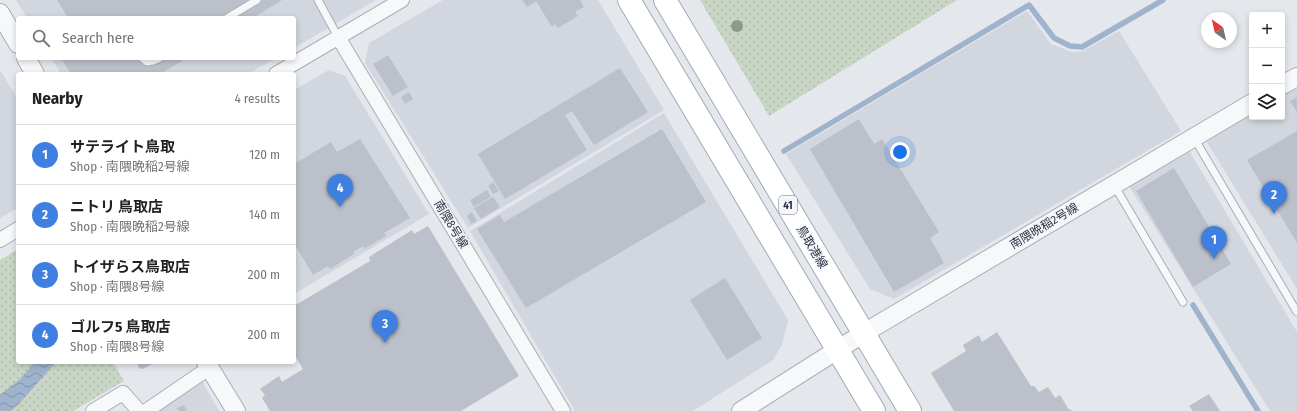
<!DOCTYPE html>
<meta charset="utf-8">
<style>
:root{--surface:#fff;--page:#f6f6f6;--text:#222;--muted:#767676;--line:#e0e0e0;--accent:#db2777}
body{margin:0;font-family:"Fira Sans Condensed","Noto Sans JP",sans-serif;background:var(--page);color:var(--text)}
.controls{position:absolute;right:12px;top:12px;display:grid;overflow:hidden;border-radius:4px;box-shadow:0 2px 6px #0003}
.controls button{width:36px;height:36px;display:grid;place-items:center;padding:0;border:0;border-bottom:1px solid var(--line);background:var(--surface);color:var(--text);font:20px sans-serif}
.compass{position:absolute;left:1201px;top:12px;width:36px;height:36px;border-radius:50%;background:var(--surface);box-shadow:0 2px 6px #0003;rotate:326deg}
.you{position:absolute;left:900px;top:152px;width:14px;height:14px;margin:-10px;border:3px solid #fff;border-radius:50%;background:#1a73e8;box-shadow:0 0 0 6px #1a73e833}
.badge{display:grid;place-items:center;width:26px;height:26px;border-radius:50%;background:var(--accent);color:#fff;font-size:13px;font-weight:700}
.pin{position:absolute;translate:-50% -33px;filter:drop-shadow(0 1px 2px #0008)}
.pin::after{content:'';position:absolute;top:21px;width:14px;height:12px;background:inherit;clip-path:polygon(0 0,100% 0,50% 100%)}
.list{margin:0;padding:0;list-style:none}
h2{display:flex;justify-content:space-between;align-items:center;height:52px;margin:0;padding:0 16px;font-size:17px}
h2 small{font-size:13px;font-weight:400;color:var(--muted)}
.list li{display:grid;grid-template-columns:26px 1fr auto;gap:12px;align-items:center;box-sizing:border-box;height:60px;padding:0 16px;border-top:1px solid var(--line)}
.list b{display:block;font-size:15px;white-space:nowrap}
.list p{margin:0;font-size:13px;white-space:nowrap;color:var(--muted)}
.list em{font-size:13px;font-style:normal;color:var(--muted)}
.icon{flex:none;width:22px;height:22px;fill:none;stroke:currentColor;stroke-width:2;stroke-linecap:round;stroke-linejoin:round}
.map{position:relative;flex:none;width:1297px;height:411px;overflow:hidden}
.search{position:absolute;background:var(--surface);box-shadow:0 2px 6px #0003;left:16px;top:16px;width:280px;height:44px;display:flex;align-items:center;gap:10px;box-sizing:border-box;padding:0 14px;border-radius:4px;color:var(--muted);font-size:15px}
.panel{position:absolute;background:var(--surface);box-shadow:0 2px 6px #0003;left:16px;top:72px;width:280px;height:292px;border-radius:4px}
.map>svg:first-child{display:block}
.built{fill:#d2d6de}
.grass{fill:url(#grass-dots)}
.water{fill:url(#water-waves)}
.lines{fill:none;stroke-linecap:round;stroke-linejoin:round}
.stream{stroke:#9fb4cc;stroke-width:5.5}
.building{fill:#bbc0ca}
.service-casing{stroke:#a9aeb7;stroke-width:9}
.minor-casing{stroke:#a9aeb7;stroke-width:16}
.tertiary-casing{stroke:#a9aeb7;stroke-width:20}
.primary-casing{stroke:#a3abb8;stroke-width:24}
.service{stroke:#f7f8fa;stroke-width:7}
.minor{stroke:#f7f8fa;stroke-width:14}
.tertiary{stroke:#f7f8fa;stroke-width:18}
.primary{stroke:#fff;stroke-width:22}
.tree{fill:#899d89}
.labels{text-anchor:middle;stroke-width:3;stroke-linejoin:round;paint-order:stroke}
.shield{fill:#f4f6f9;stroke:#676e7b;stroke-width:1}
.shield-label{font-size:11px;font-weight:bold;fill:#2b3445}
.street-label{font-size:12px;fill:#2b3445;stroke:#f4f6f9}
</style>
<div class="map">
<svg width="1297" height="411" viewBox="0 0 1297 411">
<defs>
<pattern id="grass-dots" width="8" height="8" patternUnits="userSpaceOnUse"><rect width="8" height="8" fill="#c9d6c5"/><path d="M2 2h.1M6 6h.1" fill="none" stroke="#adb8ab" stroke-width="1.8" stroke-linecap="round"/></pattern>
<pattern id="water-waves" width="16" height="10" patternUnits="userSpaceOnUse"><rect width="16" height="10" fill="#9fb4cc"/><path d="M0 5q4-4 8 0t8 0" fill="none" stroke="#8293a7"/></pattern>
</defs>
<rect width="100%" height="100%" fill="#e4e7ec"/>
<!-- built -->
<g class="built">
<polygon points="16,0 376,0 294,48 294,18 27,18"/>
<polygon points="443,0 598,0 664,110 468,228 365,63 369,43"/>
<polygon points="1027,11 1051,44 1072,52 1083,51 1119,31 1181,131 894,299 870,289 786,154"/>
<polygon points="51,58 276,58 248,74 61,74"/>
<polygon points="0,70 18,100 18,208 0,218"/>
<polygon points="329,70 345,76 429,214 294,294 294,90"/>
<polygon points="1297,85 1297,289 1205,139 1252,112 1252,117 1282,117 1282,94"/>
<polygon points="664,113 788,320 782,345 773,360 693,411 575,411 470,231"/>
<polygon points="1190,152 1297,332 1297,411 1270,411 1129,186"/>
<polygon points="202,381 219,411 152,411"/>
</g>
<!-- grass -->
<g class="grass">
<polygon points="700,0 957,0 769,116"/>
<polygon points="18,249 18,362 113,362 124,381 73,411 0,411 0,260"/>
</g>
<!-- water -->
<polygon class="water" points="35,362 56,362 19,404 11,411 0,411 0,395 19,380"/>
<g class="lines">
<!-- stream -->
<g class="stream">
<polyline points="784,151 1029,5 1054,38 1070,46 1082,47 1163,0"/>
<polyline points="1193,305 1258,411"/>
</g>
</g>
<!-- building -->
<g class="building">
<polygon points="57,0 282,0 253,18 68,18"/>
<polygon points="522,0 580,0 584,7 575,12 578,16 558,28 555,24 552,27 536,1 527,7"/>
<polygon points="388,55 408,87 393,96 373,64"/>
<polygon points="61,58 187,58 160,74 71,74"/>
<polygon points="620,68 648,112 594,145 572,111 565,115 587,150 505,199 478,154"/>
<polygon points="409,92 413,99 405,104 401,97"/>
<polygon points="1297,97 1297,112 1290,101"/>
<polygon points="859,119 874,144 882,139 939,232 930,238 944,263 894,292 810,149"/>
<polygon points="662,129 706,202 526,308 477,229 500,215 504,222"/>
<polygon points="1297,131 1297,243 1247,160"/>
<polygon points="360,139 410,218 384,233 386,236 364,249 363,246 353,252 354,254 330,269 328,266 313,275 294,243 294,164 331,142 337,152"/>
<polygon points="1174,168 1231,264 1193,287 1136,191"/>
<polygon points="493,182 499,191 493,194 488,186"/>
<polygon points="487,190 491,197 474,207 470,200"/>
<polygon points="493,197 500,207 481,219 474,208"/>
<polygon points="472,212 477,221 471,224 467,216"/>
<polygon points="428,226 519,376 461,411 270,411 262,398 265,395 260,389 279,376 282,382 303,369 294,354 294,306 370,261 369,257 412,230 414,234"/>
<polygon points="725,278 762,338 727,360 690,300"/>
<polygon points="997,332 1031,386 1034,386 1039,392 1048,387 1055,398 1060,395 1069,410 1070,409 1072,411 954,411 931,373 966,351 963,345 979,335 982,342"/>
<polygon points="137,362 152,362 153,364 142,369 139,368"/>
<polygon points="1209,394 1220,411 1193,411 1189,406"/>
<polygon points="184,405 187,411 179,411 177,408"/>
</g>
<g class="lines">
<defs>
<g id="service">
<polyline points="318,0 338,37"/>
<polyline points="227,18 257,0"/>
<polyline points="142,58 147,62 153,61 160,58"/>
<polyline points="1194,138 1297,312"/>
<polyline points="1114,185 1183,302"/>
</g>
<g id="minor">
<polyline points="338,37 563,411"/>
<polyline points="276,74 402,0"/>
<polyline points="0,240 18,229"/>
<polyline points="93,411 123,393 139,411"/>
<polyline points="146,411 209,368"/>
</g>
<g id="tertiary">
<polyline points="0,13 18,44"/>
<polyline points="26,58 35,74"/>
<polyline points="1282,85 1297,77"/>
<polyline points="206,362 236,411"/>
<polyline points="741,411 864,333 1252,103"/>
</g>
<g id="primary">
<polyline points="629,0 874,411"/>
<polyline points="665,0 910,411"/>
</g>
</defs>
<!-- service casing -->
<use href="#service" class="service-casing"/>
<!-- minor casing -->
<use href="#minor" class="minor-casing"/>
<!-- tertiary casing -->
<use href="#tertiary" class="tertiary-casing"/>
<!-- primary casing -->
<use href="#primary" class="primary-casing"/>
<!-- service -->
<use href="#service" class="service"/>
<!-- minor -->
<use href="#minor" class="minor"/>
<!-- tertiary -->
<use href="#tertiary" class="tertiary"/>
<!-- primary -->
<use href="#primary" class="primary"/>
</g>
<!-- trees -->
<circle class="tree" cx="737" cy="26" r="6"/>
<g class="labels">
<!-- shield labels -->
<rect class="shield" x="779" y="196" width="18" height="18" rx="3"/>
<g class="shield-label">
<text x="788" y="209">41</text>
</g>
<!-- street labels -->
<g class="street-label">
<text transform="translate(451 224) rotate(59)" y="4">南隈8号線</text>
<text transform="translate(1044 226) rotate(-31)" y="4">南隈晩稲2号線</text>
<text transform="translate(812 247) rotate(59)" y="4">鳥取港線</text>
</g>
</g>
</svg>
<div class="controls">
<button>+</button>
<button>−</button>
<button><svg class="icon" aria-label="layers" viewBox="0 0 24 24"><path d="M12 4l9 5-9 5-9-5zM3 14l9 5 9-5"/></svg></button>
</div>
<svg class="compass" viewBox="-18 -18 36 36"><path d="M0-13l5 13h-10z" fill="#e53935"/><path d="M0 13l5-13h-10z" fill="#767676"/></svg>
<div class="you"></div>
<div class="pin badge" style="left:1214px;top:259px;background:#3f7fe0">1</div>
<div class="pin badge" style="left:1274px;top:214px;background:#3f7fe0">2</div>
<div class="pin badge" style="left:385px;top:343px;background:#3f7fe0">3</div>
<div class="pin badge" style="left:340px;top:207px;background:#3f7fe0">4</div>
<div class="search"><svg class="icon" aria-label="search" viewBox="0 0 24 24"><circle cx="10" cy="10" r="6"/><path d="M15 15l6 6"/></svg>Search here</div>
<section class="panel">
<h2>Nearby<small>4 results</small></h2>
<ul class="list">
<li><span class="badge" style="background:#3f7fe0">1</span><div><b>サテライト鳥取</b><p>Shop · 南隈晩稲2号線</p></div><em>120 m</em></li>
<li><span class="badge" style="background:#3f7fe0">2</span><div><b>ニトリ 鳥取店</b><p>Shop · 南隈晩稲2号線</p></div><em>140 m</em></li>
<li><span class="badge" style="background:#3f7fe0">3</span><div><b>トイザらス鳥取店</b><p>Shop · 南隈8号線</p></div><em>200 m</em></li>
<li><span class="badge" style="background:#3f7fe0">4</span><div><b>ゴルフ5 鳥取店</b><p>Shop · 南隈8号線</p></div><em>200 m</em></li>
</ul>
</section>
</div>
